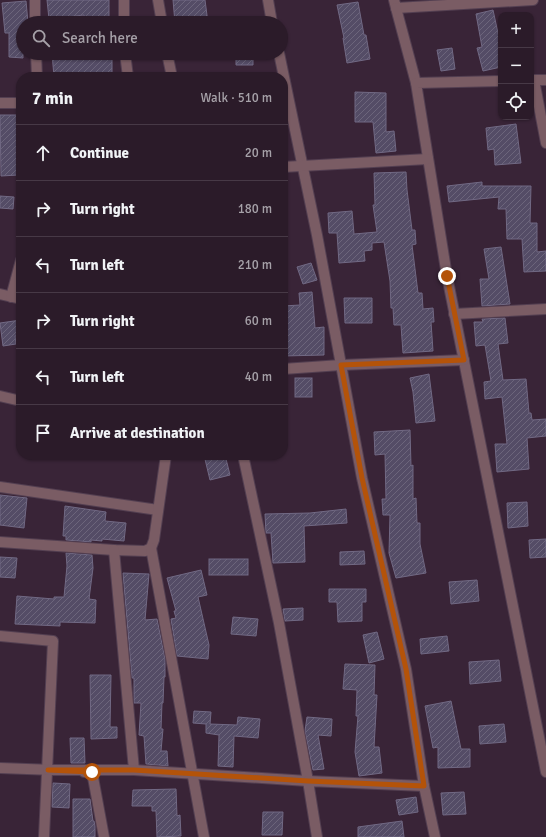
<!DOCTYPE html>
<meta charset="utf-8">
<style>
:root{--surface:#2b1b29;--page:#372835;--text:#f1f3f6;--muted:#a6a1a8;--line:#473946}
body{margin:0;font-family:Signika,sans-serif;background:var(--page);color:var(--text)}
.controls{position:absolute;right:12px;top:12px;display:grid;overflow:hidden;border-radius:8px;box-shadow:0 1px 3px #0004}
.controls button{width:36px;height:36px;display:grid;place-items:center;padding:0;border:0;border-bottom:1px solid var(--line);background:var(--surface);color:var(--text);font:20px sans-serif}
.stop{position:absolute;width:12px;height:12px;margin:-9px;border:3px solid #b45309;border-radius:50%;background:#fff}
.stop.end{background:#b45309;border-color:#fff;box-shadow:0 1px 4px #0008}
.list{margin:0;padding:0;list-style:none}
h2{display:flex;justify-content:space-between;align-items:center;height:52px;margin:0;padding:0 16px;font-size:17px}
h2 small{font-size:13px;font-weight:400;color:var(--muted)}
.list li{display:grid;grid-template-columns:26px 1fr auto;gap:12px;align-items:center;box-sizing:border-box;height:56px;padding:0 16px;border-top:1px solid var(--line)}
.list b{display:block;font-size:15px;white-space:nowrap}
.list em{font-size:13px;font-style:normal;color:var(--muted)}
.icon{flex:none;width:22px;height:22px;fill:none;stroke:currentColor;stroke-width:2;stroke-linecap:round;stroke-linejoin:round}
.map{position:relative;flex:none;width:546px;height:837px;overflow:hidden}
.search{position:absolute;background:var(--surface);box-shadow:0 1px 3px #0004;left:16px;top:16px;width:272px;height:44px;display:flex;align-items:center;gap:10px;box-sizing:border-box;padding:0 14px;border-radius:22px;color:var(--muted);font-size:15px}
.panel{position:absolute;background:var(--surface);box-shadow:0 1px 3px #0004;left:16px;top:72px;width:272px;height:388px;border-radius:16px}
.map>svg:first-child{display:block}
.building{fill:url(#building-hatch);stroke:#716984}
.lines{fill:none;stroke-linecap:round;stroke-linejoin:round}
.minor-casing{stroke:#533f51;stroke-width:12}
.minor{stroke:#7a5c64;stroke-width:10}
.route{stroke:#b45309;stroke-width:5}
</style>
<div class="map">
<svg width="546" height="837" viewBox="0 0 546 837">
<defs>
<pattern id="building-hatch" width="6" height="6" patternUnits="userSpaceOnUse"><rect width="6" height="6" fill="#544c66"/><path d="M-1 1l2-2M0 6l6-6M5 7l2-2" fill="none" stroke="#6c657b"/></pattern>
</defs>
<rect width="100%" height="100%" fill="#392437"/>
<!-- building -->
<g class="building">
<polygon points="47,0 109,0 109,23 84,23 84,15 49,19"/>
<polygon points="173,0 205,0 208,23 175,23"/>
<polygon points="26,1 28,23 23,23 23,58 9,57 9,33 5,33 2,3"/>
<polygon points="358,2 364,35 366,35 370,59 347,63 343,38 344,38 337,5"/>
<polygon points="493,10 501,47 501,67 483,71 477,48 482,47 476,14"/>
<polygon points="452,48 455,69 441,71 437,50"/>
<polygon points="52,53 112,53 112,77 54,77"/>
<polygon points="253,53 253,65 236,65 236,54"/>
<polygon points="355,92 386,93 386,132 394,131 396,151 376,153 373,122 355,122"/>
<polygon points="0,115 21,115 21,142 17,142 18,175 1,176"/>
<polygon points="516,124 521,163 495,165 494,149 488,150 486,128"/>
<polygon points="406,172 407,190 412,230 415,230 416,244 412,245 418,293 422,293 423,309 433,308 434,322 431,322 433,351 403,353 401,325 394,325 393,308 391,308 390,281 384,242 372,243 372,250 364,251 365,261 339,263 337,233 329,233 328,213 352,211 354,234 377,232 373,205 375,205 374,173"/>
<polygon points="482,182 482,186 531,186 530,223 537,223 537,252 546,251 546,271 524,272 522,239 507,239 506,209 498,209 499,197 449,202 447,186"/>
<polygon points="0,196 14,197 13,209 0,208"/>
<polygon points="501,247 510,304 482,306 480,279 489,279 484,249"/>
<polygon points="311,263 317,280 303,284 297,267"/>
<polygon points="312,292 315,328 324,327 324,355 283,356 283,306 300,305 299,293"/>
<polygon points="344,298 372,298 372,323 345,323"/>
<polygon points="505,318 508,343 498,344 503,380 526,379 529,413 531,413 532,420 546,419 546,436 527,438 529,469 497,472 495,444 507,444 502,397 485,399 484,382 491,381 485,345 476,346 474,322 483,322 482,319"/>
<polygon points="21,320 21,335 15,336 16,344 3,346 0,323"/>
<polygon points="429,374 435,421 416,423 413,392 410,378"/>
<rect x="295" y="378" width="17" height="19"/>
<polygon points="410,430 411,466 413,465 413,499 416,498 417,523 420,523 420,544 426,573 396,578 389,553 390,515 383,515 382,499 386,499 385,454 375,455 374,432"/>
<polygon points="204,455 225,455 230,475 210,480"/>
<polygon points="0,495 27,498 24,528 0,525"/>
<polygon points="527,502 528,526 508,528 507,503"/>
<polygon points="65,506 106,512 105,521 126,523 124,541 102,539 102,541 91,540 91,542 66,540 66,536 63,536"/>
<polygon points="346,509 347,523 304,526 305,562 273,563 271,533 266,533 265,514 310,513"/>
<polygon points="546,539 546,557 530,558 529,540"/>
<polygon points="364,551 365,564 340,565 340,552"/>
<polygon points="66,553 92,555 93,568 89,599 96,600 95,623 60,622 60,626 15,624 17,596 54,599 54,597 64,597 67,566"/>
<polygon points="0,557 17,558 15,578 0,577"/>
<rect x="209" y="559" width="39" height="16"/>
<polygon points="201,570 207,595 198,597 209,645 208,659 177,656 171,619 176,618 174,611 176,611 167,578"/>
<polygon points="123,573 149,574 145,620 157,619 165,659 165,677 164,677 163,703 162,703 161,729 163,729 161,751 167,751 168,766 146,764 144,736 139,735 141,703 134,703 134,678 132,678"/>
<polygon points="477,580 479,601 451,604 449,582"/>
<polygon points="329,589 366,589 366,602 362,602 362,621 338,622 337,602 329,602"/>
<polygon points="303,608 303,620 285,621 283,609"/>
<polygon points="233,617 258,619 256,636 231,634"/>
<polygon points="377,632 384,659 369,663 363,635"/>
<polygon points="447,636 449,651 421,654 420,639"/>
<polygon points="499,660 501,681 470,684 469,662"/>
<polygon points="345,664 375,665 374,695 377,695 374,747 379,747 382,773 359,776 355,752 358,716 356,716 357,690 343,689"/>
<polygon points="90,675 111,675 110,727 117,727 117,738 91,739"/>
<polygon points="451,701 461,749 470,749 470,767 438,768 438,747 433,748 425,706"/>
<polygon points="194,711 211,712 210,724 237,725 238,717 260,719 258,738 234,736 233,767 218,766 219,735 206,733 206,724 193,723"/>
<polygon points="307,717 332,719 331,736 318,735 324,769 313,770 305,731"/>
<polygon points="504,724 506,742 480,744 479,726"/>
<polygon points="70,738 84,738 85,763 71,763"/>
<polygon points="53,783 70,784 69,808 52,807"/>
<polygon points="176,789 177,816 180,815 181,836 157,837 156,811 152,811 152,806 132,806 133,790"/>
<polygon points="464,792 466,814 443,815 441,793"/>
<polygon points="416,797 418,812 399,815 396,800"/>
<polygon points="73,799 90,799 93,821 94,821 95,826 95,837 73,837"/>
<polygon points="263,812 283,812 282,835 262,835"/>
<polygon points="402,821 404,837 358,837 358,827"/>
</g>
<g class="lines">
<defs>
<g id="minor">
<polyline points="35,0 35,23"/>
<polyline points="158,0 162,23"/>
<polyline points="268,0 272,23"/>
<polyline points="394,0 396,8 533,0"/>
<polyline points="396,8 416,83"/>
<polyline points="124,23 124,0"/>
<polyline points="36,53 37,77"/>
<polyline points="125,53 128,77"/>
<polyline points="167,53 172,77"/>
<polyline points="279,53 317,235 362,478 406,669 424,786 435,837"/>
<polyline points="546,80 534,80 546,143"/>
<polyline points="501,81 416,83 447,276 546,772"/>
<polyline points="0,103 21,103"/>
<polyline points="283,167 428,159"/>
<polyline points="0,294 21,299"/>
<polyline points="11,297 21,260"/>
<polyline points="454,314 546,309"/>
<polyline points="283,369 341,365 464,360"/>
<polyline points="0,396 21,401"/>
<polyline points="0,487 158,510"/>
<polyline points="0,542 114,550 145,551 151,548 154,540 166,455"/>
<polyline points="151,548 204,837"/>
<polyline points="0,636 53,641 44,837"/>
<polyline points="0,768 54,770"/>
<polyline points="48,770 134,770 114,550"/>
<polyline points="134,770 308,781 279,623 243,455"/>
<polyline points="84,772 92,772 104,837"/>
<polyline points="317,837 308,781 424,786"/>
</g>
</defs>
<!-- minor casing -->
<use href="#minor" class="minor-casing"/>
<!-- minor -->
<use href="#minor" class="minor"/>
</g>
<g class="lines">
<!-- route -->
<polyline class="route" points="92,772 48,770 134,770 308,781 424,786 406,669 362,478 341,365 464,360 447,276"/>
</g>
</svg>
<div class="controls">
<button>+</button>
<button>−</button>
<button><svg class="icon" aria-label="locate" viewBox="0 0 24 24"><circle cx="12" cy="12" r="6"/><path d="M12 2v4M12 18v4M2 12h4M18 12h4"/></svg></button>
</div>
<div class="stop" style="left:92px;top:772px"></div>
<div class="stop end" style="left:447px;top:276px"></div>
<div class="search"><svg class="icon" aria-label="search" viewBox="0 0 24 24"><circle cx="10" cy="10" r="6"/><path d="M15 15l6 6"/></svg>Search here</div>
<section class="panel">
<h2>7 min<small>Walk · 510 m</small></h2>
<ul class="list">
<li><svg class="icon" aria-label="ahead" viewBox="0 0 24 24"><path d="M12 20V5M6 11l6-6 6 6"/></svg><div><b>Continue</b></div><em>20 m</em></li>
<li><svg class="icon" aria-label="right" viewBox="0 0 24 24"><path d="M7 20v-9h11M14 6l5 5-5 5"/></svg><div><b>Turn right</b></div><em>180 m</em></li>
<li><svg class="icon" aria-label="left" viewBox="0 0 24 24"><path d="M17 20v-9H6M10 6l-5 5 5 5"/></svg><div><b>Turn left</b></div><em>210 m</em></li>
<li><svg class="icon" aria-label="right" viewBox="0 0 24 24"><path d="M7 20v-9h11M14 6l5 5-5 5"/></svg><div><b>Turn right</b></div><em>60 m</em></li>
<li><svg class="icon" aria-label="left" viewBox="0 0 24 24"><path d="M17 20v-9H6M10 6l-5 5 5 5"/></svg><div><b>Turn left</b></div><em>40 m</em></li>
<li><svg class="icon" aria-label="arrive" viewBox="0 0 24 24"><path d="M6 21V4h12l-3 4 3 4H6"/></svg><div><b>Arrive at destination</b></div></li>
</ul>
</section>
</div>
